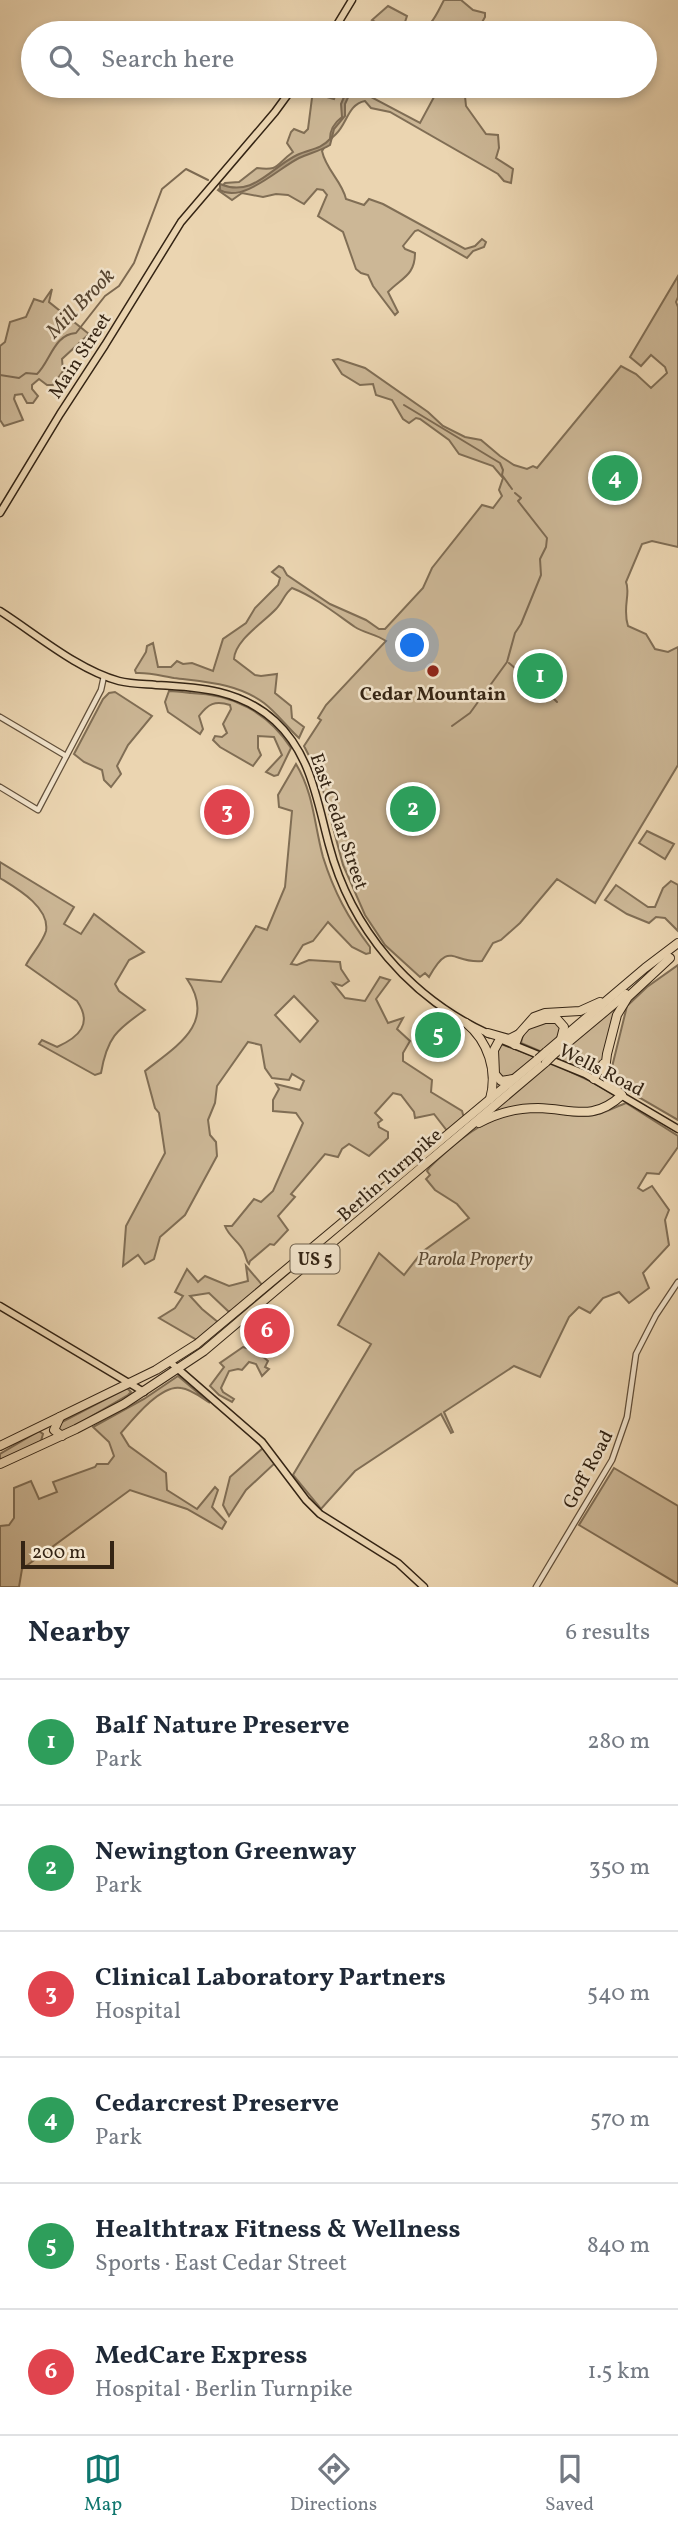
<!DOCTYPE html>
<meta charset="utf-8">
<style>
:root{--surface:#fff;--page:#f6f6f7;--text:#1f2937;--muted:#747a83;--line:#e0e1e3;--accent:#0f766e}
body{margin:0;font-family:Vollkorn,serif;background:var(--page);color:var(--text)}
.scale{position:absolute;left:21px;bottom:18px;width:93px;box-sizing:border-box;padding-left:7px;border:4px solid #342414;border-top:0;font-size:19px;line-height:24px;white-space:nowrap;color:#342414;-webkit-text-stroke:5px #f2e4cc;paint-order:stroke}
.you{position:absolute;left:413px;top:646px;width:24px;height:24px;margin:-18px;border:5px solid #fff;border-radius:50%;background:#1a73e8;box-shadow:0 0 0 10px #1a73e833}
.badge{display:grid;place-items:center;width:46px;height:46px;border-radius:50%;background:var(--accent);color:#fff;font-size:23px;font-weight:700}
.pin{position:absolute;translate:-50% -50%;border:4px solid #fff;box-shadow:0 2px 7px #0006}
.list{margin:0;padding:0;list-style:none}
h2{display:flex;justify-content:space-between;align-items:center;height:91px;margin:0;padding:0 28px;font-size:30px}
h2 small{font-size:23px;font-weight:400;color:var(--muted)}
.list li{display:grid;grid-template-columns:46px 1fr auto;gap:21px;align-items:center;box-sizing:border-box;height:126px;padding:0 28px;border-top:2px solid var(--line)}
.list b{display:block;font-size:26px;white-space:nowrap}
.list p{margin:0;font-size:23px;white-space:nowrap;color:var(--muted)}
.list em{font-size:23px;font-style:normal;color:var(--muted)}
.icon{flex:none;width:38px;height:38px;fill:none;stroke:currentColor;stroke-width:2;stroke-linecap:round;stroke-linejoin:round}
.map{position:relative;flex:none;width:678px;height:1587px;overflow:hidden}
.search{position:absolute;background:var(--surface);box-shadow:0 4px 10px #0003;left:21px;right:21px;top:21px;height:77px;display:flex;align-items:center;gap:18px;box-sizing:border-box;padding:0 24px;border-radius:38px;color:var(--muted);font-size:26px}
.sheet{height:847px;background:var(--surface)}
nav{display:flex;justify-content:space-around;align-items:center;box-sizing:border-box;height:98px;border-top:2px solid var(--line);background:var(--surface);font-size:19px;color:var(--muted)}
nav a{display:grid;justify-items:center;gap:4px}
nav .on{color:var(--accent)}
.map>svg:first-child{display:block}
.green{fill:#ccb796;stroke:#806e55;stroke-width:2;fill-rule:evenodd}
.water{fill:#ad997c;stroke:#7d6a52;stroke-width:2}
.lines{fill:none;stroke-linecap:round;stroke-linejoin:round}
.stream{stroke:#7d6a52;stroke-width:2}
.minor-casing{stroke:#62503b;stroke-width:7}
.major-casing{stroke:#342414;stroke-width:9}
.highway-casing{stroke:#342414;stroke-width:10}
.minor{stroke:#f2e4cc;stroke-width:4.5}
.major{stroke:#ebd5b1;stroke-width:6}
.highway{stroke:#ebd5b1;stroke-width:8}
.highway-bridge-casing{stroke:#342414;stroke-width:10;stroke-linecap:butt}
.highway-bridge{stroke:#ebd5b1;stroke-width:8}
.poi-dot{fill:#8f2418;stroke:#f2e4cc;stroke-width:2.5}
.labels{text-anchor:middle;stroke-width:5;stroke-linejoin:round;paint-order:stroke}
.shield{fill:#f2e4cc;stroke:#6d5e4b;stroke-width:2}
.shield-label{font-size:18px;font-weight:bold;fill:#342414}
.street-label{font-size:19px;fill:#342414;stroke:#f2e4cc}
.poi-label{font-size:19px;font-weight:bold;fill:#342414;stroke:#f2e4cc}
.park-label{font-size:19px;font-style:italic;fill:#5a4934;stroke:#f2e4cc}
.water-label{font-size:21px;font-style:italic;fill:#584733;stroke:#f2e4cc}
</style>
<div class="map">
<svg width="678" height="1587" viewBox="0 0 678 1587">
<rect width="100%" height="100%" fill="#ebd5b1"/>
<filter id="stains"><feTurbulence type="fractalNoise" baseFrequency=".00286" numOctaves="4"/><feColorMatrix values="0 0 0 0 .2 0 0 0 0 .09 0 0 0 0 .02 0 0 0 .5 -.17"/></filter>
<radialGradient id="worn" r=".72"><stop offset=".6" stop-color="#630" stop-opacity="0"/><stop offset="1" stop-color="#630" stop-opacity=".3"/></radialGradient>
<!-- green -->
<g class="green">
<path d="M444,0H461L473,10L485,13V17L476,33H414C432,28 436,15 444,0Z"/>
<polygon points="388,6 407,16 405,22 394,33 372,20"/>
<path d="M339,86H359L369,96L420,123L434,97V92L426,86H468L465,96L466,106L486,134L498,135L499,148L496,158L513,169L511,183L504,181L498,174L390,112L371,108L365,101C348,104 347,124 336,134C330,140 327,142 322,151C326,170 342,181 346,199L364,205L369,199L383,204L465,249L475,246L482,239L486,242L484,247L473,251L467,258L418,230L415,231L403,246L405,249L415,253C415,276 401,278 388,292L398,312L395,315L373,286L368,275L361,273L356,269L343,232L318,216L327,195L323,190L317,189L304,204L288,195L276,194L263,197L242,193L232,200L218,190L225,183L239,182L257,168C280,171 275,165 293,152L287,143L291,132L294,129L304,133L308,129L313,90L317,89L327,97L334,99Z"/>
<path d="M678,276V297L676,302L678,307V547L652,541L642,544L626,582C631,593 622,608 628,626L646,634L655,649L668,652L678,647V765L595,903L557,879L520,923L501,940L493,943L482,961C452,964 450,939 429,977L425,973L420,977L385,945L365,915L343,865L319,775L304,746L321,720L318,718L326,705L386,641C376,634 364,633 355,627C335,613 315,597 292,588C284,594 283,602 276,609C263,623 235,640 234,659L255,675L261,676L277,674L275,693L291,706L292,718L304,727L299,738C287,727 277,713 264,703C237,683 205,682 174,678C162,676 148,672 136,673L135,670L146,652L147,646L153,643L158,667H171L177,661L183,664L192,663L213,671L223,639L246,623L255,608L278,585L280,578L272,572L279,566L283,568L287,575L330,604L366,620L379,629H385L423,588L432,568L482,505L493,508L502,496L499,490L503,478L493,466L459,454L449,440L420,419L416,418L409,423L403,419L392,400L376,395L373,384L360,385L342,374L333,360L338,359L365,368L428,412L443,426L465,437L481,440L500,456L514,465L527,469L533,466L537,468L621,366L636,374L651,388L667,373L665,367L651,355L641,366L630,357Z"/>
<polygon points="52,289 49,302 89,334 62,359 63,371 53,385 47,385 39,379 32,385 32,389 38,396 33,403 27,403 22,394 15,395 14,399 23,420 4,426 0,420 0,346 5,342 10,322 26,317 34,299 43,302"/>
<path d="M169,691C176,691 183,692 191,693C232,694 268,712 291,748L278,775L274,776L266,772L282,755L274,737L258,736V748L261,755L253,766L220,747L213,740L215,736L222,737L227,733L223,724L231,709L230,705C215,700 208,704 199,716L203,729L200,734L168,712L165,702Z"/>
<polygon points="115,692 152,716 128,745 117,766 121,774 111,787 104,780 102,770 84,762 74,754 103,699 109,693"/>
<path d="M296,764C314,794 314,824 323,857C334,892 348,918 370,947V953L366,954L352,947L328,922L313,941L303,945L291,964L297,965L309,960L340,962L341,969L349,981L342,986L333,983L345,998L365,1001L380,977L390,980L376,999L388,1023L403,1018L397,1029L410,1041L403,1053V1061L432,1080L431,1092L462,1111L464,1118L448,1132L434,1114L415,1118L414,1112L401,1095L393,1093L375,1113L382,1120L378,1123L379,1127L388,1132V1138L369,1156L349,1144L342,1149L338,1157L325,1154L291,1194L295,1197L278,1216L288,1230L274,1245L270,1244L250,1261L249,1264C246,1261 246,1256 244,1252C240,1242 229,1237 225,1226H232L254,1199L261,1202L273,1191L303,1123L296,1113L273,1111V1100L279,1089L276,1084L300,1090L304,1081L292,1074L289,1080L272,1078L265,1068L261,1045L248,1042L217,1086L215,1103L208,1120L210,1135L216,1142L217,1156L185,1215L160,1237L154,1259L145,1264L138,1255L123,1266L126,1226L165,1153L159,1113L155,1108L145,1071C177,1046 217,1023 187,979L221,982L256,926L267,930L285,887L292,811L279,807L278,795ZM294,996L318,1021L300,1042L275,1015Z"/>
<polygon points="647,831 674,844 665,859 639,843"/>
<path d="M0,862L74,907L64,924L81,934L94,914L144,952L129,960L115,984L119,991L145,1010C116,1030 107,1038 101,1073L95,1075L39,1044L42,1040L57,1047C79,1037 93,1024 77,1001L26,965C31,955 43,942 46,931C50,907 16,888 0,878Z"/>
<polygon points="671,881 678,885 678,931 665,918 656,917 649,923 627,914 605,900 616,885 648,907 655,907 663,888"/>
<polygon points="678,965 678,1120 618,1085 612,1067 627,1006 647,987"/>
<polygon points="626,996 603,1062 593,1075 555,1058"/>
<path d="M554,1021L560,1025V1036L542,1052L521,1043C523,1026 539,1023 554,1021Z"/>
<polygon points="501,1044 536,1057 507,1079 499,1078 496,1051"/>
<polygon points="550,1062 588,1080 616,1096 597,1110 542,1106 490,1114"/>
<path d="M626,1103L678,1136V1147L659,1174L647,1173L638,1188L643,1191L652,1186L669,1210L665,1220L669,1245L643,1273L649,1288L629,1303L619,1292L603,1298L590,1313L579,1307L569,1317L540,1377L514,1366L444,1412L453,1432L451,1433L441,1414L355,1471L321,1509L293,1475L371,1344L338,1325L379,1253L404,1275L422,1252L469,1218L457,1204L435,1190L426,1179L430,1175L427,1171L430,1167C462,1136 490,1112 537,1111C553,1110 569,1117 585,1116C600,1116 613,1108 626,1103Z"/>
<polygon points="246,1266 264,1287 233,1312 228,1311 209,1293 190,1296 202,1309 219,1323 197,1340 159,1318 175,1308 183,1296 175,1292 187,1269 198,1282 205,1276 229,1286 248,1281"/>
<path d="M243,1347C254,1349 260,1354 268,1361L265,1367L269,1369L262,1376L256,1364L249,1362L242,1370L238,1369L229,1371L221,1388L223,1392L234,1399L232,1402L219,1395L210,1386L224,1367L220,1363Z"/>
<path d="M178,1376L210,1403C202,1398 191,1389 181,1388C161,1384 133,1419 121,1433L129,1446L166,1473L167,1490L197,1509L215,1487L218,1490L212,1507L226,1522L222,1529L187,1509L130,1490L22,1569L19,1587H0V1526L9,1525L14,1518V1488L31,1481L39,1499L57,1492L53,1482L95,1467L97,1464H108L114,1456L109,1442L93,1427L144,1399Z"/>
<polygon points="127,1388 131,1392 128,1395 66,1431 62,1432 56,1427 60,1423"/>
<polygon points="231,1418 259,1443 275,1463 246,1490 229,1516 223,1505 230,1477 263,1448"/>
<polygon points="39,1431 43,1434 41,1441 0,1461 0,1454"/>
<polygon points="614,1468 678,1506 678,1584 579,1525"/>
</g>
<!-- water -->
<path class="water" d="M343,86H348L351,91L345,104V116L334,129L330,145C320,151 310,153 299,158C280,167 243,204 220,190V184C253,198 270,168 297,155C309,149 320,150 330,139C330,129 334,123 342,117L341,104L347,90Z"/>
<g class="lines">
<!-- stream -->
<g class="stream">
<path d="M0,375L19,378L26,373L37,374C50,362 54,334 76,333L105,296L119,286L134,263L162,189L186,169L208,180"/>
<polyline points="404,405 500,463 503,470 502,475 512,489"/>
<polyline points="509,663 523,675 532,691 549,694 557,702"/>
<polyline points="452,726 470,713 507,662 515,633 521,624 541,575 540,559 546,547 547,538 518,501 521,498 515,493"/>
</g>
<defs>
<g id="minor">
<polyline points="0,717 66,756"/>
<polyline points="0,787 38,810 101,690 104,676"/>
<polyline points="536,1587 612,1460 627,1417 636,1354 656,1315 678,1282"/>
</g>
<g id="major">
<polyline points="332,33 352,0"/>
<polyline points="0,513 60,414 105,345 181,222 275,112 294,86"/>
<path d="M0,611C36,634 78,670 119,681C131,684 144,684 156,685C200,687 241,690 275,721C311,754 317,801 329,845C351,929 410,998 489,1034"/>
<polyline points="502,1040 585,1074 678,1129"/>
<polyline points="0,1306 144,1392"/>
<polyline points="170,1362 262,1442 306,1500 320,1514 398,1563 424,1587"/>
</g>
<g id="highway">
<path d="M466,1023C488,1041 498,1071 490,1099"/>
<polyline points="528,1025 545,1019 557,1019 564,1027 561,1039"/>
<polyline points="488,1033 509,1039 519,1034"/>
<polyline points="500,1039 494,1050 495,1074 501,1081 513,1079"/>
<polyline points="515,1045 519,1034 534,1017 545,1013 580,1011 600,1002"/>
<polyline points="546,1052 645,968 678,943"/>
<polyline points="553,1055 626,994"/>
<polyline points="594,1079 603,1064"/>
<path d="M479,1123C497,1113 517,1108 538,1108C573,1109 593,1122 622,1095L608,1082L605,1070L607,1054L617,1015L628,997L670,958"/>
<polyline points="60,1417 54,1430 62,1436"/>
<polyline points="0,1446 156,1370 197,1344 538,1059"/>
<polyline points="0,1464 76,1429 124,1404 204,1351 546,1062"/>
</g>
</defs>
<!-- minor casing -->
<use href="#minor" class="minor-casing"/>
<!-- major casing -->
<use href="#major" class="major-casing"/>
<!-- highway casing -->
<use href="#highway" class="highway-casing"/>
<!-- minor -->
<use href="#minor" class="minor"/>
<!-- major -->
<use href="#major" class="major"/>
<!-- highway -->
<use href="#highway" class="highway"/>
<defs>
<g id="highway-bridge">
<polyline points="538,1059 546,1052"/>
<polyline points="546,1062 553,1055"/>
</g>
</defs>
<!-- highway-bridge casing -->
<use href="#highway-bridge" class="highway-bridge-casing"/>
<!-- highway-bridge -->
<use href="#highway-bridge" class="highway-bridge"/>
</g>
<!-- markers -->
<circle class="poi-dot" cx="433" cy="671" r="7"/>
<g class="labels">
<!-- shield labels -->
<rect class="shield" x="290.5" y="1244.5" width="49" height="29" rx="5"/>
<g class="shield-label">
<text x="315" y="1265">US 5</text>
</g>
<!-- street labels -->
<g class="street-label">
<text transform="translate(79 355) rotate(-57)" y="7">Main Street</text>
<text transform="translate(340 821) rotate(71)" y="7">East Cedar Street</text>
<text transform="translate(602 1069) rotate(27)" y="7">Wells Road</text>
<text transform="translate(389 1174) rotate(-41)" y="7">Berlin Turnpike</text>
<text transform="translate(587 1469) rotate(-62)" y="7">Goff Road</text>
</g>
<!-- poi labels -->
<g class="poi-label">
<text x="433" y="700">Cedar Mountain</text>
</g>
<!-- park labels -->
<g class="park-label">
<text x="475" y="1265">Parola Property</text>
</g>
<!-- water labels -->
<g class="water-label">
<text transform="translate(80 303) rotate(-46)" y="7">Mill Brook</text>
</g>
</g>
<rect width="100%" height="100%" filter="url(#stains)"/>
<rect width="100%" height="100%" fill="url(#worn)"/>
</svg>
<div class="scale">200 m</div>
<div class="you"></div>
<div class="pin badge" style="left:540px;top:676px;background:#2e9e5b">1</div>
<div class="pin badge" style="left:413px;top:809px;background:#2e9e5b">2</div>
<div class="pin badge" style="left:227px;top:812px;background:#e0444e">3</div>
<div class="pin badge" style="left:615px;top:478px;background:#2e9e5b">4</div>
<div class="pin badge" style="left:438px;top:1035px;background:#2e9e5b">5</div>
<div class="pin badge" style="left:267px;top:1331px;background:#e0444e">6</div>
<div class="search"><svg class="icon" aria-label="search" viewBox="0 0 24 24"><circle cx="10" cy="10" r="6"/><path d="M15 15l6 6"/></svg>Search here</div>
</div>
<section class="sheet">
<h2>Nearby<small>6 results</small></h2>
<ul class="list">
<li><span class="badge" style="background:#2e9e5b">1</span><div><b>Balf Nature Preserve</b><p>Park</p></div><em>280 m</em></li>
<li><span class="badge" style="background:#2e9e5b">2</span><div><b>Newington Greenway</b><p>Park</p></div><em>350 m</em></li>
<li><span class="badge" style="background:#e0444e">3</span><div><b>Clinical Laboratory Partners</b><p>Hospital</p></div><em>540 m</em></li>
<li><span class="badge" style="background:#2e9e5b">4</span><div><b>Cedarcrest Preserve</b><p>Park</p></div><em>570 m</em></li>
<li><span class="badge" style="background:#2e9e5b">5</span><div><b>Healthtrax Fitness &amp; Wellness</b><p>Sports · East Cedar Street</p></div><em>840 m</em></li>
<li><span class="badge" style="background:#e0444e">6</span><div><b>MedCare Express</b><p>Hospital · Berlin Turnpike</p></div><em>1.5 km</em></li>
</ul>
</section>
<nav>
<a class="on"><svg class="icon" aria-label="map" viewBox="0 0 24 24"><path d="M3 6l6-2 6 2 6-2v14l-6 2-6-2-6 2zM9 4v14M15 6v14"/></svg>Map</a>
<a><svg class="icon" aria-label="directions" viewBox="0 0 24 24"><path d="M12 3l9 9-9 9-9-9zM9 14v-3h6M13 9l2 2-2 2"/></svg>Directions</a>
<a><svg class="icon" aria-label="saved" viewBox="0 0 24 24"><path d="M7 4h10v16l-5-4-5 4z"/></svg>Saved</a>
</nav>
